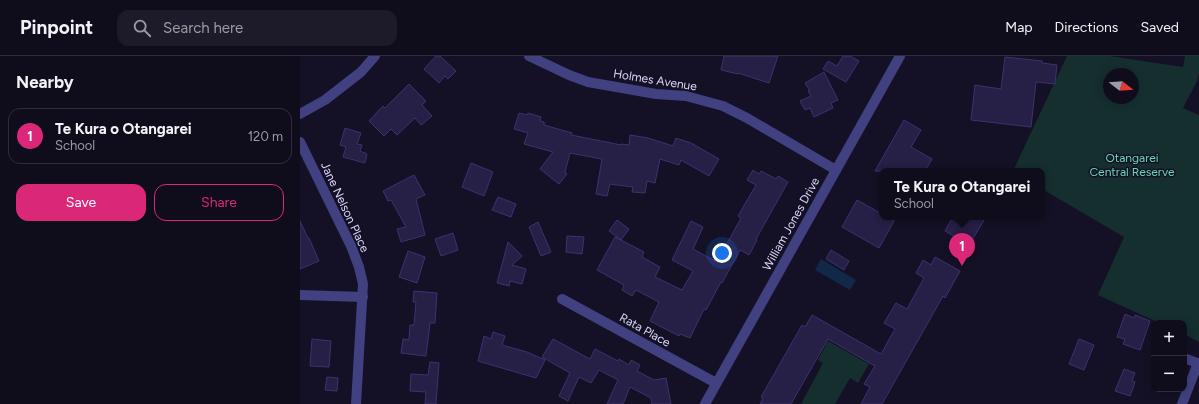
<!DOCTYPE html>
<meta charset="utf-8">
<style>
:root{--surface:#0f0d1c;--page:#1d1b29;--text:#f1f3f6;--muted:#9b9ca3;--line:#2f2d3b;--accent:#db2777}
body{margin:0;font-family:Figtree,sans-serif;background:var(--page);color:var(--text)}
.controls{position:absolute;right:12px;bottom:12px;display:grid;overflow:hidden;border-radius:8px;box-shadow:0 2px 10px #0003}
.controls button{width:36px;height:36px;display:grid;place-items:center;padding:0;border:0;border-bottom:1px solid var(--line);background:var(--surface);color:var(--text);font:20px sans-serif}
.compass{position:absolute;left:803px;top:12px;width:36px;height:36px;border-radius:50%;background:var(--surface);box-shadow:0 2px 10px #0003;rotate:107deg}
.you{position:absolute;left:422px;top:197px;width:14px;height:14px;margin:-10px;border:3px solid #fff;border-radius:50%;background:#1a73e8;box-shadow:0 0 0 6px #1a73e833}
.badge{display:grid;place-items:center;width:26px;height:26px;border-radius:50%;background:var(--accent);color:#fff;font-size:13px;font-weight:700}
.pin{position:absolute;translate:-50% -33px;filter:drop-shadow(0 1px 2px #0008)}
.pin::after{content:'';position:absolute;top:21px;width:14px;height:12px;background:inherit;clip-path:polygon(0 0,100% 0,50% 100%)}
.popup{position:absolute;left:579px;top:112px;width:166px;height:52px;box-sizing:border-box;display:grid;place-content:center;border-radius:8px;background:var(--surface);filter:drop-shadow(0 1px 3px #0005);font-size:13px;white-space:nowrap;color:var(--muted)}
.popup b{font-size:15px;color:var(--text)}
.popup::after{content:'';position:absolute;left:50%;top:100%;margin-left:-8px;border:8px solid transparent;border-top-color:var(--surface)}
.list{margin:0;padding:0;list-style:none}
h2{display:flex;justify-content:space-between;align-items:center;height:52px;margin:0;padding:0 16px;font-size:17px}
h2 small{font-size:13px;font-weight:400;color:var(--muted)}
.list li{display:grid;grid-template-columns:26px 1fr auto;gap:12px;align-items:center;box-sizing:border-box;height:56px;margin:0 8px 8px;padding:0 8px;border:1px solid var(--line);border-radius:12px}
.list b{display:block;font-size:15px;white-space:nowrap}
.list p{margin:0;font-size:13px;white-space:nowrap;color:var(--muted)}
.list em{font-size:13px;font-style:normal;color:var(--muted)}
.actions{display:flex;gap:8px;padding:12px 16px}
.actions a{flex:1;padding:9px 0;border:1px solid var(--accent);border-radius:12px;text-align:center;font-size:14px;color:var(--accent)}
.actions .main{background:var(--accent);color:#fff}
.icon{flex:none;width:22px;height:22px;fill:none;stroke:currentColor;stroke-width:2;stroke-linecap:round;stroke-linejoin:round}
.map{position:relative;flex:none;width:899px;height:348px;overflow:hidden}
header{display:flex;align-items:center;gap:24px;box-sizing:border-box;height:56px;padding:0 20px;background:var(--surface);border-bottom:1px solid var(--line)}
header strong{font-size:19px}
nav{display:flex;gap:22px;margin-inline-start:auto;font-size:14px}
.search{width:280px;height:36px;background:var(--page);display:flex;align-items:center;gap:10px;box-sizing:border-box;padding:0 14px;border-radius:12px;color:var(--muted);font-size:15px}
main{display:flex}
aside{flex:1;background:var(--surface)}
.map>svg:first-child{display:block}
.green{fill:#152f2e;fill-rule:evenodd}
.water{fill:#122849}
.building{fill:#261f46;stroke:#3d3270}
.lines{fill:none;stroke-linecap:round;stroke-linejoin:round}
.minor{stroke:#414081;stroke-width:10}
.labels{text-anchor:middle;stroke-width:3;stroke-linejoin:round;paint-order:stroke}
.street-label{font-size:12px;fill:#dcd9fc;stroke:#141126}
.park-label{font-size:12px;fill:#69d8ba;stroke:#141126}
</style>
<header>
<strong>Pinpoint</strong>
<div class="search"><svg class="icon" aria-label="search" viewBox="0 0 24 24"><circle cx="10" cy="10" r="6"/><path d="M15 15l6 6"/></svg>Search here</div>
<nav><a>Map</a><a>Directions</a><a>Saved</a></nav>
</header>
<main>
<aside>
<h2>Nearby<small></small></h2>
<ul class="list">
<li><span class="badge">1</span><div><b>Te Kura o Otangarei</b><p>School</p></div><em>120 m</em></li>
</ul>
<div class="actions"><a class="main">Save</a><a>Share</a></div>
</aside>
<div class="map">
<svg width="899" height="348" viewBox="0 0 899 348">
<rect width="100%" height="100%" fill="#141126"/>
<!-- green -->
<g class="green">
<path d="M767,0H809L883,11L885,0H899V17L897,25L883,52L899,59V286L884,278V267H859L798,239L824,181L742,133V115H713ZM809,18H833V42H809Z"/>
<polygon points="528,285 569,308 558,327 550,322 535,348 501,348 523,307 518,304"/>
</g>
<!-- water -->
<polygon class="water" points="521,203 556,224 550,234 515,214"/>
<!-- building -->
<g class="building">
<polygon points="136,0 140,0 156,15 148,23 145,20 139,27 124,13"/>
<polygon points="424,0 478,0 469,27 438,17 438,18 421,14"/>
<polygon points="543,0 550,0 559,5 546,26 523,13 528,5 537,10"/>
<polygon points="705,1 742,5 742,7 757,9 755,28 736,26 731,71 671,64 675,29 701,33"/>
<polygon points="524,16 538,44 531,47 533,52 514,61 510,52 505,54 500,45 511,40 508,35 510,35 505,27"/>
<polygon points="109,28 126,45 122,49 132,60 121,69 115,62 97,79 91,73 84,80 69,65 83,50 85,52"/>
<polygon points="219,57 227,59 228,57 241,61 240,65 244,66 244,69 272,77 271,79 321,89 321,88 329,89 330,79 348,82 373,90 376,82 391,87 419,103 409,120 381,104 379,109 360,103 355,127 347,125 345,137 332,136 333,131 310,128 307,140 296,138 302,103 270,97 265,116 267,118 259,128 240,113 253,96 224,88 228,77 214,73"/>
<polygon points="604,64 621,74 611,91 632,103 625,115 575,115"/>
<polygon points="45,72 61,77 57,88 62,89 60,95 67,98 65,107 43,101 46,91 40,89"/>
<polygon points="171,107 193,116 184,140 162,131"/>
<polygon points="453,114 459,118 461,115 476,123 478,120 488,126 456,183 457,184 449,199 440,194 422,227 421,226 406,254 404,253 390,282 380,278 379,280 350,265 359,246 336,234 332,240 322,234 324,229 297,214 315,181 344,196 342,201 360,211 355,221 382,234 393,215 372,204 391,165 403,171 393,193 417,206 441,162 438,160 456,129 447,124"/>
<polygon points="114,119 125,139 116,143 125,179 101,186 97,173 106,171 91,144 88,145 83,135"/>
<polygon points="198,141 216,148 211,161 192,154"/>
<polygon points="557,144 582,158 582,161 587,161 594,165 579,192 542,171"/>
<polygon points="653,161 686,161 669,189 645,175"/>
<polygon points="317,164 329,173 321,184 309,175"/>
<polygon points="0,165 8,182 9,182 19,205 0,213"/>
<polygon points="238,166 251,196 241,200 229,171"/>
<polygon points="153,177 158,194 141,200 135,183"/>
<polygon points="267,180 284,181 282,198 266,196"/>
<polygon points="208,186 222,200 212,209 226,213 222,228 210,225 209,230 197,227"/>
<polygon points="531,194 549,205 544,214 526,203"/>
<polygon points="108,195 125,201 117,227 99,221"/>
<polygon points="635,201 660,215 645,242 643,240 582,348 561,348 570,331 564,328 575,310 528,283 491,348 460,348 463,342 461,341 502,269 505,271 512,259 581,298 595,273 584,267 596,247 607,253 624,222 616,217 623,204 631,209"/>
<polygon points="114,235 137,237 135,267 130,267 126,300 101,297 103,283 109,284 110,269 114,269 116,246 113,246"/>
<polygon points="825,258 834,262 835,259 850,265 840,294 823,288 825,283 817,281"/>
<polygon points="193,276 205,280 202,289 227,296 245,304 236,322 178,305 184,280 191,283"/>
<polygon points="12,283 31,285 29,311 10,310"/>
<polygon points="253,283 290,303 295,293 318,305 319,303 329,309 331,304 340,309 337,315 354,324 366,322 371,348 352,348 351,342 330,331 323,348 307,348 318,324 299,314 291,327 279,321 268,345 259,340 270,317 242,301"/>
<polygon points="779,283 794,289 784,314 769,308"/>
<polygon points="130,306 139,307 136,348 125,348 126,336 110,335 111,318 128,319"/>
<polygon points="824,313 835,317 832,325 835,326 830,340 815,335"/>
<polygon points="27,321 38,322 37,335 25,334"/>
</g>
<g class="lines">
<!-- minor -->
<g class="minor">
<polyline points="229,0 269,19 288,26 356,38 386,40 423,50 447,62 536,114"/>
<polyline points="0,58 25,44 61,16 75,0"/>
<polyline points="0,86 51,190 59,211 63,228 56,348"/>
<polyline points="0,239 63,241"/>
<polyline points="262,243 416,327"/>
<polyline points="887,303 899,308"/>
<polyline points="405,348 600,0"/>
<polyline points="882,348 898,307"/>
</g>
</g>
<g class="labels">
<!-- street labels -->
<g class="street-label">
<text transform="translate(355 24) rotate(9)" y="4">Holmes Avenue</text>
<text transform="translate(45 151) rotate(65)" y="4">Jane Nelson Place</text>
<text transform="translate(491 168) rotate(-61)" y="4">William Jones Drive</text>
<text transform="translate(345 274) rotate(29)" y="4">Rata Place</text>
</g>
<!-- park labels -->
<g class="park-label">
<text x="832" y="106">Otangarei<tspan x="832" dy="14">Central Reserve</tspan></text>
</g>
</g>
</svg>
<div class="controls">
<button>+</button>
<button>−</button>
</div>
<svg class="compass" viewBox="-18 -18 36 36"><path d="M0-13l5 13h-10z" fill="#e53935"/><path d="M0 13l5-13h-10z" fill="#9b9ca3"/></svg>
<div class="you"></div>
<div class="pin badge" style="left:662px;top:210px">1</div>
<div class="popup"><b>Te Kura o Otangarei</b>School</div>
</div>
</main>
